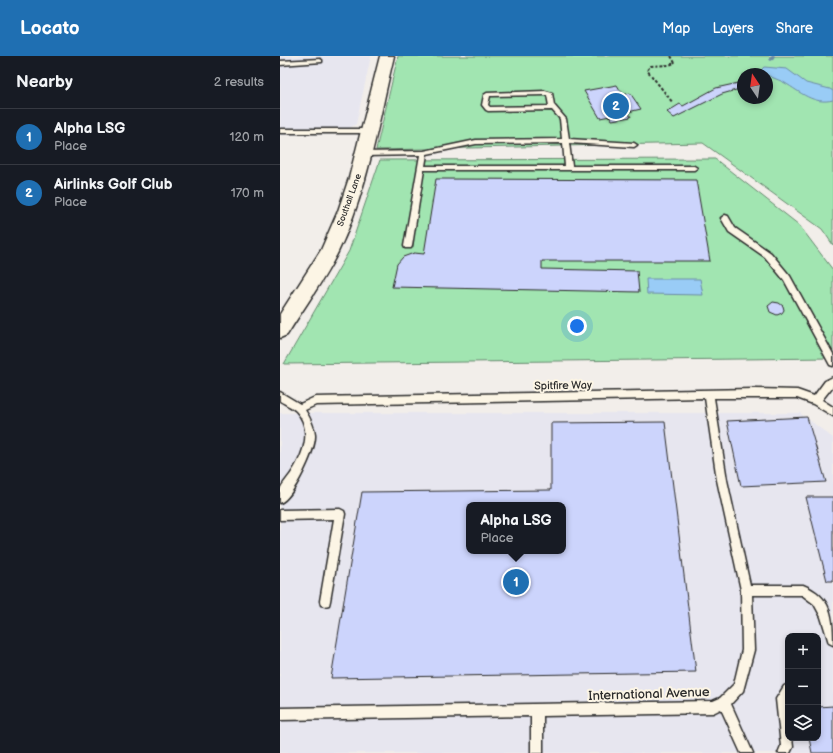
<!DOCTYPE html>
<meta charset="utf-8">
<style>
:root{--surface:#171b24;--page:#242831;--text:#f1f3f6;--muted:#9ea1a6;--line:#363941;--accent:#1f6fb2}
body{margin:0;font-family:"Balsamiq Sans",sans-serif;background:var(--page);color:var(--text)}
.controls{position:absolute;right:12px;bottom:12px;display:grid;overflow:hidden;border-radius:8px;box-shadow:0 2px 6px #0003}
.controls button{width:36px;height:36px;display:grid;place-items:center;padding:0;border:0;border-bottom:1px solid var(--line);background:var(--surface);color:var(--text);font:20px sans-serif}
.compass{position:absolute;left:457px;top:12px;width:36px;height:36px;border-radius:50%;background:var(--surface);box-shadow:0 2px 6px #0003;rotate:347deg}
.you{position:absolute;left:297px;top:270px;width:14px;height:14px;margin:-10px;border:3px solid #fff;border-radius:50%;background:#1a73e8;box-shadow:0 0 0 6px #1a73e833}
.badge{display:grid;place-items:center;width:26px;height:26px;border-radius:50%;background:var(--accent);color:#fff;font-size:13px;font-weight:700}
.pin{position:absolute;translate:-50% -50%;border:2px solid #fff;box-shadow:0 1px 4px #0006}
.popup{position:absolute;left:186px;top:446px;width:100px;height:52px;box-sizing:border-box;display:grid;place-content:center;border-radius:8px;background:var(--surface);filter:drop-shadow(0 1px 3px #0005);font-size:13px;white-space:nowrap;color:var(--muted)}
.popup b{font-size:15px;color:var(--text)}
.popup::after{content:'';position:absolute;left:50%;top:100%;margin-left:-8px;border:8px solid transparent;border-top-color:var(--surface)}
.list{margin:0;padding:0;list-style:none}
h2{display:flex;justify-content:space-between;align-items:center;height:52px;margin:0;padding:0 16px;font-size:17px}
h2 small{font-size:13px;font-weight:400;color:var(--muted)}
.list li{display:grid;grid-template-columns:26px 1fr auto;gap:12px;align-items:center;box-sizing:border-box;height:56px;padding:0 16px;border-top:1px solid var(--line)}
.list b{display:block;font-size:15px;white-space:nowrap}
.list p{margin:0;font-size:13px;white-space:nowrap;color:var(--muted)}
.list em{font-size:13px;font-style:normal;color:var(--muted)}
.icon{flex:none;width:22px;height:22px;fill:none;stroke:currentColor;stroke-width:2;stroke-linecap:round;stroke-linejoin:round}
.map{position:relative;flex:none;width:553px;height:697px;overflow:hidden}
header{display:flex;align-items:center;gap:24px;box-sizing:border-box;height:56px;padding:0 20px;background:var(--accent);color:#fff}
header strong{font-size:19px}
nav{display:flex;gap:22px;margin-inline-start:auto;font-size:14px}
main{display:flex}
aside{flex:1;background:var(--surface)}
.map>svg:first-child{display:block}
.built{fill:#e7e6ef;fill-rule:evenodd}
.green{fill:#a1e5b1;stroke:#66886e;fill-rule:evenodd}
.water{fill:#99ccf6;stroke:#6d8ca5}
.lines{fill:none;stroke-linecap:round;stroke-linejoin:round}
.stream{stroke:#6d8ca5;stroke-width:3.5}
.building{fill:#ccd4fc;stroke:#2b2b2b;fill-rule:evenodd}
.service-casing{stroke:#2b2b2b;stroke-width:3}
.tertiary-casing{stroke:#2b2b2b;stroke-width:3}
.path{stroke:#2b2b2b;stroke-width:2;stroke-dasharray:3 2;stroke-linecap:butt}
.service{fill:#fcf5e5;fill-rule:evenodd}
.tertiary{fill:#fcf5e5;fill-rule:evenodd}
.labels{text-anchor:middle;stroke-width:4;stroke-linejoin:round;paint-order:stroke}
.far-street-label{font-size:9px;fill:#2b2b2b;stroke:#fcf5e5}
.street-label{font-size:11px;fill:#2b2b2b;stroke:#fcf5e5}
.near-street-label{font-size:13px;fill:#2b2b2b;stroke:#fcf5e5}
</style>
<header>
<strong>Locato</strong>
<nav><a>Map</a><a>Layers</a><a>Share</a></nav>
</header>
<main>
<aside>
<h2>Nearby<small>2 results</small></h2>
<ul class="list">
<li><span class="badge">1</span><div><b>Alpha LSG</b><p>Place</p></div><em>120 m</em></li>
<li><span class="badge">2</span><div><b>Airlinks Golf Club</b><p>Place</p></div><em>170 m</em></li>
</ul>
</aside>
<div class="map">
<svg width="553" height="697" viewBox="0 0 553 697">
<rect width="100%" height="100%" fill="#f2eeea"/>
<filter id="ink" filterUnits="userSpaceOnUse"><feTurbulence type="fractalNoise" baseFrequency=".025" numOctaves="2"/><feDisplacementMap in="SourceGraphic" scale="8" xChannelSelector="R" yChannelSelector="G"/><feConvolveMatrix kernelMatrix="1 2 1 2 8 2 1 2 1" color-interpolation-filters="sRGB"/></filter>
<g filter="url(#ink)">
<!-- built -->
<g class="built">
<polygon points="0,0 91,0 76,68 59,78 0,79"/>
<path d="M0,357H520L553,382V697H0ZM189,449H283V495H189ZM508,580H538V682H508Z"/>
</g>
<!-- green -->
<g class="green">
<path d="M118,0H553V189L542,173L423,87L96,94ZM463,18H487V42H463Z"/>
<polygon points="435,103 519,169 553,214 553,302 4,308 69,195 100,104"/>
</g>
<!-- water -->
<g class="water">
<path d="M484,11L507,13L526,27L550,33L553,35V44C534,49 520,36 505,27C496,22 487,21 481,14Z"/>
<polygon points="366,223 420,223 423,239 367,238"/>
</g>
<g class="lines">
<!-- stream -->
<polyline class="stream" points="491,3 493,0"/>
</g>
<!-- building -->
<g class="building">
<polygon points="463,26 463,32 442,38 394,62 387,56 400,48 403,50 436,32"/>
<polygon points="337,29 343,39 350,37 361,53 348,56 351,61 332,64 330,60 320,62 304,35"/>
<polygon points="156,123 416,124 430,205 262,205 262,213 357,215 359,236 112,231 117,208 123,201 134,197 144,198"/>
<polygon points="493,246 499,247 503,250 504,254 502,257 497,259 490,256 488,250"/>
<polygon points="527,361 546,426 461,430 447,365"/>
<path d="M385,366L416,616L51,622L82,436L271,434V367ZM189,449H283V495H189Z"/>
<polygon points="526,441 553,441 553,525 547,525"/>
<polygon points="553,650 553,697 532,697 529,682 538,682 538,651"/>
</g>
<g class="lines">
<defs>
<g id="service">
<polygon points="40,3 42,4 42,6 0,9 0,5"/>
<path d="M265,35L272,37L274,49L286,63L289,83L354,87L357,89L354,91L289,87L292,110H414L417,112L414,114H144L132,190L131,192H125L124,190L140,99L84,100H82V96L144,95L196,84L282,83L280,63L272,54L208,55L206,54L202,49L204,39L207,37ZM265,39H267L269,50L210,51L208,49L210,40H212ZM283,87L285,110H145L147,98L196,88Z"/>
<polygon points="0,73 90,73 93,75 90,77 0,77"/>
<polygon points="445,159 448,160 455,172 491,197 510,220 553,298 553,310 550,309 504,224 485,201 449,176 441,162"/>
<path d="M553,321V330L542,344L553,351V360L533,348L517,342H434L447,424L470,529H523C552,541 553,561 553,589L549,587L541,561L534,548L522,539H472L474,594L463,635L451,648L473,697H461L441,653L433,657L263,660V697H251V660L0,664V652L433,645L440,642L454,628L462,594L461,534L437,424L425,342L36,349L25,354C30,362 34,370 35,379C36,394 13,442 0,447C0,443 0,438 0,434C2,428 9,421 12,416C24,398 33,373 16,355C12,351 5,348 0,345V336L20,348L35,341L475,333L517,334L534,340L545,325Z"/>
<polygon points="60,453 64,455 65,458 50,545 49,549 45,550 41,549 40,545 54,463 0,464 0,454"/>
<polygon points="508,628 508,682 512,682 513,691 510,697 498,697 501,690 496,643 504,630"/>
</g>
<path id="tertiary" d="M100,0H114C98,66 88,135 58,196C44,224 23,253 7,279L0,282V258L41,194L58,155L69,122Z"/>
</defs>
<!-- service casing -->
<use href="#service" class="service-casing"/>
<!-- tertiary casing -->
<use href="#tertiary" class="tertiary-casing"/>
<!-- path -->
<polyline class="path" points="391,0 395,7 389,9 371,10 367,14 393,47"/>
<!-- service -->
<use href="#service" class="service"/>
<!-- tertiary -->
<use href="#tertiary" class="tertiary"/>
</g>
</g>
<g class="labels">
<!-- far-street labels -->
<g class="far-street-label">
<text transform="translate(69 144) rotate(-70)" y="3">Southall Lane</text>
</g>
<!-- street labels -->
<g class="street-label">
<text transform="translate(283 329) rotate(-1)" y="4">Spitfire Way</text>
</g>
<!-- near-street labels -->
<g class="near-street-label">
<text transform="translate(369 637) rotate(-2)" y="5">International Avenue</text>
</g>
</g>
</svg>
<div class="controls">
<button>+</button>
<button>−</button>
<button><svg class="icon" aria-label="layers" viewBox="0 0 24 24"><path d="M12 4l9 5-9 5-9-5zM3 14l9 5 9-5"/></svg></button>
</div>
<svg class="compass" viewBox="-18 -18 36 36"><path d="M0-13l5 13h-10z" fill="#e53935"/><path d="M0 13l5-13h-10z" fill="#9ea1a6"/></svg>
<div class="you"></div>
<div class="pin badge" style="left:236px;top:526px">1</div>
<div class="popup"><b>Alpha LSG</b>Place</div>
<div class="pin badge" style="left:336px;top:50px">2</div>
</div>
</main>
